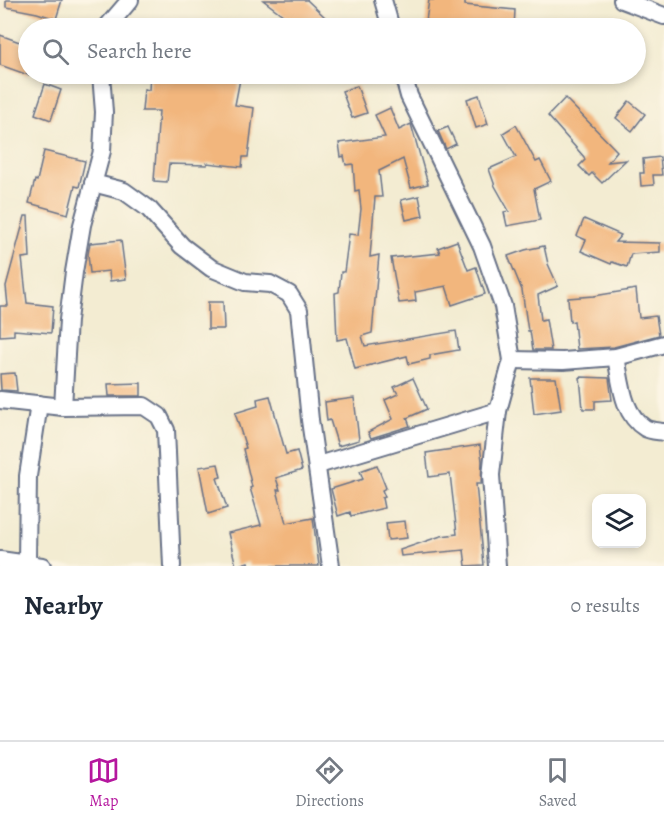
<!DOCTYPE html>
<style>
:root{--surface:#fff;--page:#f6f6f7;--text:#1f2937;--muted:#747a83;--line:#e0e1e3;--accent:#b5179e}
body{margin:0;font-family:Alegreya,serif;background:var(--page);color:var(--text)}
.controls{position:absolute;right:18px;bottom:18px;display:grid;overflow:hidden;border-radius:12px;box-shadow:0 3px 9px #0003}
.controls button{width:54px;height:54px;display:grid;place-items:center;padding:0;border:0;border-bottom:2px solid var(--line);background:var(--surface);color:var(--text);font:30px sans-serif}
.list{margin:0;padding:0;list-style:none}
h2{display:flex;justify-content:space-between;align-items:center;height:78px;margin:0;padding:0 24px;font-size:26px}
h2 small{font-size:20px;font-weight:400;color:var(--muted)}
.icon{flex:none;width:33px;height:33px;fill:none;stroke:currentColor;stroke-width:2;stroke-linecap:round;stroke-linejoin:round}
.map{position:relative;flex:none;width:664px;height:566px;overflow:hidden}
.search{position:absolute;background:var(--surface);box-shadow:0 3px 9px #0003;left:18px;right:18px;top:18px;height:66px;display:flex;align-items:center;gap:15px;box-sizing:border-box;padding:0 21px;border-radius:33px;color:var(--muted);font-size:22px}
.sheet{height:174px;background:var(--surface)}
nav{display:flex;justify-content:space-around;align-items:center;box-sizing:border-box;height:84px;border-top:2px solid var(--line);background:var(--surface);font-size:16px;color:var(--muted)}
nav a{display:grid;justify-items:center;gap:3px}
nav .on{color:var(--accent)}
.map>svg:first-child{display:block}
.building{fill:#f2b67d}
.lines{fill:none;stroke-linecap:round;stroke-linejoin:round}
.street-casing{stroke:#677187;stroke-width:20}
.street{stroke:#fff;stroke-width:16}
</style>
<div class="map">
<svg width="664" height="566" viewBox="0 0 664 566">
<rect width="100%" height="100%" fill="#fcf5e5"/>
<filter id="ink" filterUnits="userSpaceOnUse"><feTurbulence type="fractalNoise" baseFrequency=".0167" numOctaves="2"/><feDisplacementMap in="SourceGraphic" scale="12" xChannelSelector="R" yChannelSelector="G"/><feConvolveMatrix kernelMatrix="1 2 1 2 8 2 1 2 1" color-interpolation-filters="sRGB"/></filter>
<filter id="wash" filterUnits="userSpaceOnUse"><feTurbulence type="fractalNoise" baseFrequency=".008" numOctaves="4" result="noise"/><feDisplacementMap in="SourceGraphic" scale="24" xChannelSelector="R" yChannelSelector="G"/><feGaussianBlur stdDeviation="1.35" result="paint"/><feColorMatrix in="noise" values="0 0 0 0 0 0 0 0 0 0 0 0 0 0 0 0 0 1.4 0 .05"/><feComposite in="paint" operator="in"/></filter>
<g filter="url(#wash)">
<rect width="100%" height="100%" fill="#f3ecd2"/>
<g id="blocks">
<!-- building -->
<g class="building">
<polygon points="6,0 62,0 56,19 37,13 6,7"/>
<polygon points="263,0 307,0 326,18 316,28 300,28"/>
<polygon points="429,0 465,0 465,5 515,10 514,28 468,27 468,28 425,28"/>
<polygon points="0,35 28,45 28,75 0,65"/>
<polygon points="150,74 241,74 235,105 254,108 248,157 243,157 242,167 207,163 207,165 169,164 167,182 154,181 159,111 142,111 144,89 149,90"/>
<polygon points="45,84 61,90 51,120 35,114"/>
<polygon points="357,86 367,113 352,118 342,91"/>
<polygon points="479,95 488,124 476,128 467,99"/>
<polygon points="565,98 617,151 608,162 626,160 602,183 592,173 589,176 579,166 585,160 584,157 548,116"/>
<polygon points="629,101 645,114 632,131 616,118"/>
<polygon points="390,108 399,130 411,124 428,184 411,188 403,159 379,171 382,197 375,197 370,257 379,255 372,333 362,336 365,346 456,331 459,350 430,355 430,359 409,364 407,356 355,369 347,338 337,340 335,293 339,292 341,272 344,272 349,234 358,235 361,209 359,190 355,191 353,164 346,165 344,156 341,157 339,143 385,137 375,115"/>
<polygon points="516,125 536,162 540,160 551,181 534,189 540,220 507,226 504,212 509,211 495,186 489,169 516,157 503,133"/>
<polygon points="448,127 456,144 446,149 438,131"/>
<polygon points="44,151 85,161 79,187 75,186 68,214 29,203 35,180 37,181"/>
<polygon points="660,157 662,175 653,175 654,185 641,186 640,173 644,173 643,159"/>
<polygon points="419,196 423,216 406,220 401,200"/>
<polygon points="25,216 28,216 30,257 22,258 27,303 53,306 51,333 14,330 14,335 0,336 0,306 8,306 6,286"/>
<polygon points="584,219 621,235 615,242 660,243 660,252 631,254 627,267 612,262 611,264 581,251 586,240 577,236"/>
<polygon points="121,240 126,279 110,281 109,271 90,273 88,254 90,243"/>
<polygon points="457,241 468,270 476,267 485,294 452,305 446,286 415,292 416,301 399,303 391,258 440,253 438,248"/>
<polygon points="544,246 548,264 558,286 538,295 541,320 546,319 551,350 533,350 530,331 528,331 522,290 508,256 525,250"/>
<polygon points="636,289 639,318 656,316 659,335 614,347 577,349 574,321 570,322 568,298 594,296"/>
<polygon points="208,302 223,302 224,329 208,329"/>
<polygon points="15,373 17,391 1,390 0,374"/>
<polygon points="580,377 609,378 612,400 595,401 595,409 583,409"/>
<polygon points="413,378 427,409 407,418 410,426 371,438 368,432 393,419 385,400 398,394 394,387"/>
<polygon points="530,378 556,378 561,410 534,414"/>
<polygon points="141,383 141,396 109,396 108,384"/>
<polygon points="270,396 286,454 297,451 302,470 276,478 280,490 277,490 286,523 313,518 319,566 249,566 248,562 236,566 228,533 261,525 250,488 252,487 243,449 246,448 235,413 258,406 257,399"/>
<polygon points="354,398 359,440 338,446 330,420 327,421 325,402"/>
<polygon points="480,445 482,461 481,484 476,484 484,565 466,566 464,550 401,556 400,550 441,536 457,534 450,474 429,477 426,453"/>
<polygon points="218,464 221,477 217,478 227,508 208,514 199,467"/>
<polygon points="377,465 386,488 382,490 385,497 382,498 384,508 351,516 350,512 338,516 331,489 363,479 360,471"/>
<polygon points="405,521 407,538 388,540 386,523"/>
</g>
</g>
</g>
<g filter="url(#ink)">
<use href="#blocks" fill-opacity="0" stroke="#677187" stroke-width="1.5"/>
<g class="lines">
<defs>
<g id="street">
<polyline points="383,0 391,28"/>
<polyline points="622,0 664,16"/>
<polyline points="106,28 130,0"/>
<polyline points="403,74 409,96 482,246 503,306 512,360 498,411 491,475 497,566"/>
<polyline points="93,183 124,191 149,209 182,246 211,268 245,282 270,284 289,294 299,310 310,420 331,566"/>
<path d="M616,357C621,381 622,414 645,428C650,431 658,431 664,432"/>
<polyline points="512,360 563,361 616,357 664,344"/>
<polyline points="0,400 63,407 144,406 159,416 166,430 172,566"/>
<polyline points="63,407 68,320 74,272 82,225 102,151 104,112 101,74"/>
<polyline points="318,465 498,411"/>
<polyline points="0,560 42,566"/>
<polyline points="27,563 28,476 39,404"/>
</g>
</defs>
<!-- street casing -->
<use href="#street" class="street-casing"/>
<!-- street -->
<use href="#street" class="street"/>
</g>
</g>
</svg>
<div class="controls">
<button><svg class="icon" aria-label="layers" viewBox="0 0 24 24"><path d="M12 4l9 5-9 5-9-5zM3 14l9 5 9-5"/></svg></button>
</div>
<div class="search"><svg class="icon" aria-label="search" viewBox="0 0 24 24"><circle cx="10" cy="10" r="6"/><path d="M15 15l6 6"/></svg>Search here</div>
</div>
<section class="sheet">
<h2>Nearby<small>0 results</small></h2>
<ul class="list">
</ul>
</section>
<nav>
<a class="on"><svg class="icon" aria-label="map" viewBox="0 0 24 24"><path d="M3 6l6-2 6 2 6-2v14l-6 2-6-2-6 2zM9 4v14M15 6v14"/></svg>Map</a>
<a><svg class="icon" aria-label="directions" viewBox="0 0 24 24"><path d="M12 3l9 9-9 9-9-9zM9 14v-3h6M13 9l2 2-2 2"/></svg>Directions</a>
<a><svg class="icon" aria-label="saved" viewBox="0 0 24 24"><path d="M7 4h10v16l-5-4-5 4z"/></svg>Saved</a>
</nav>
